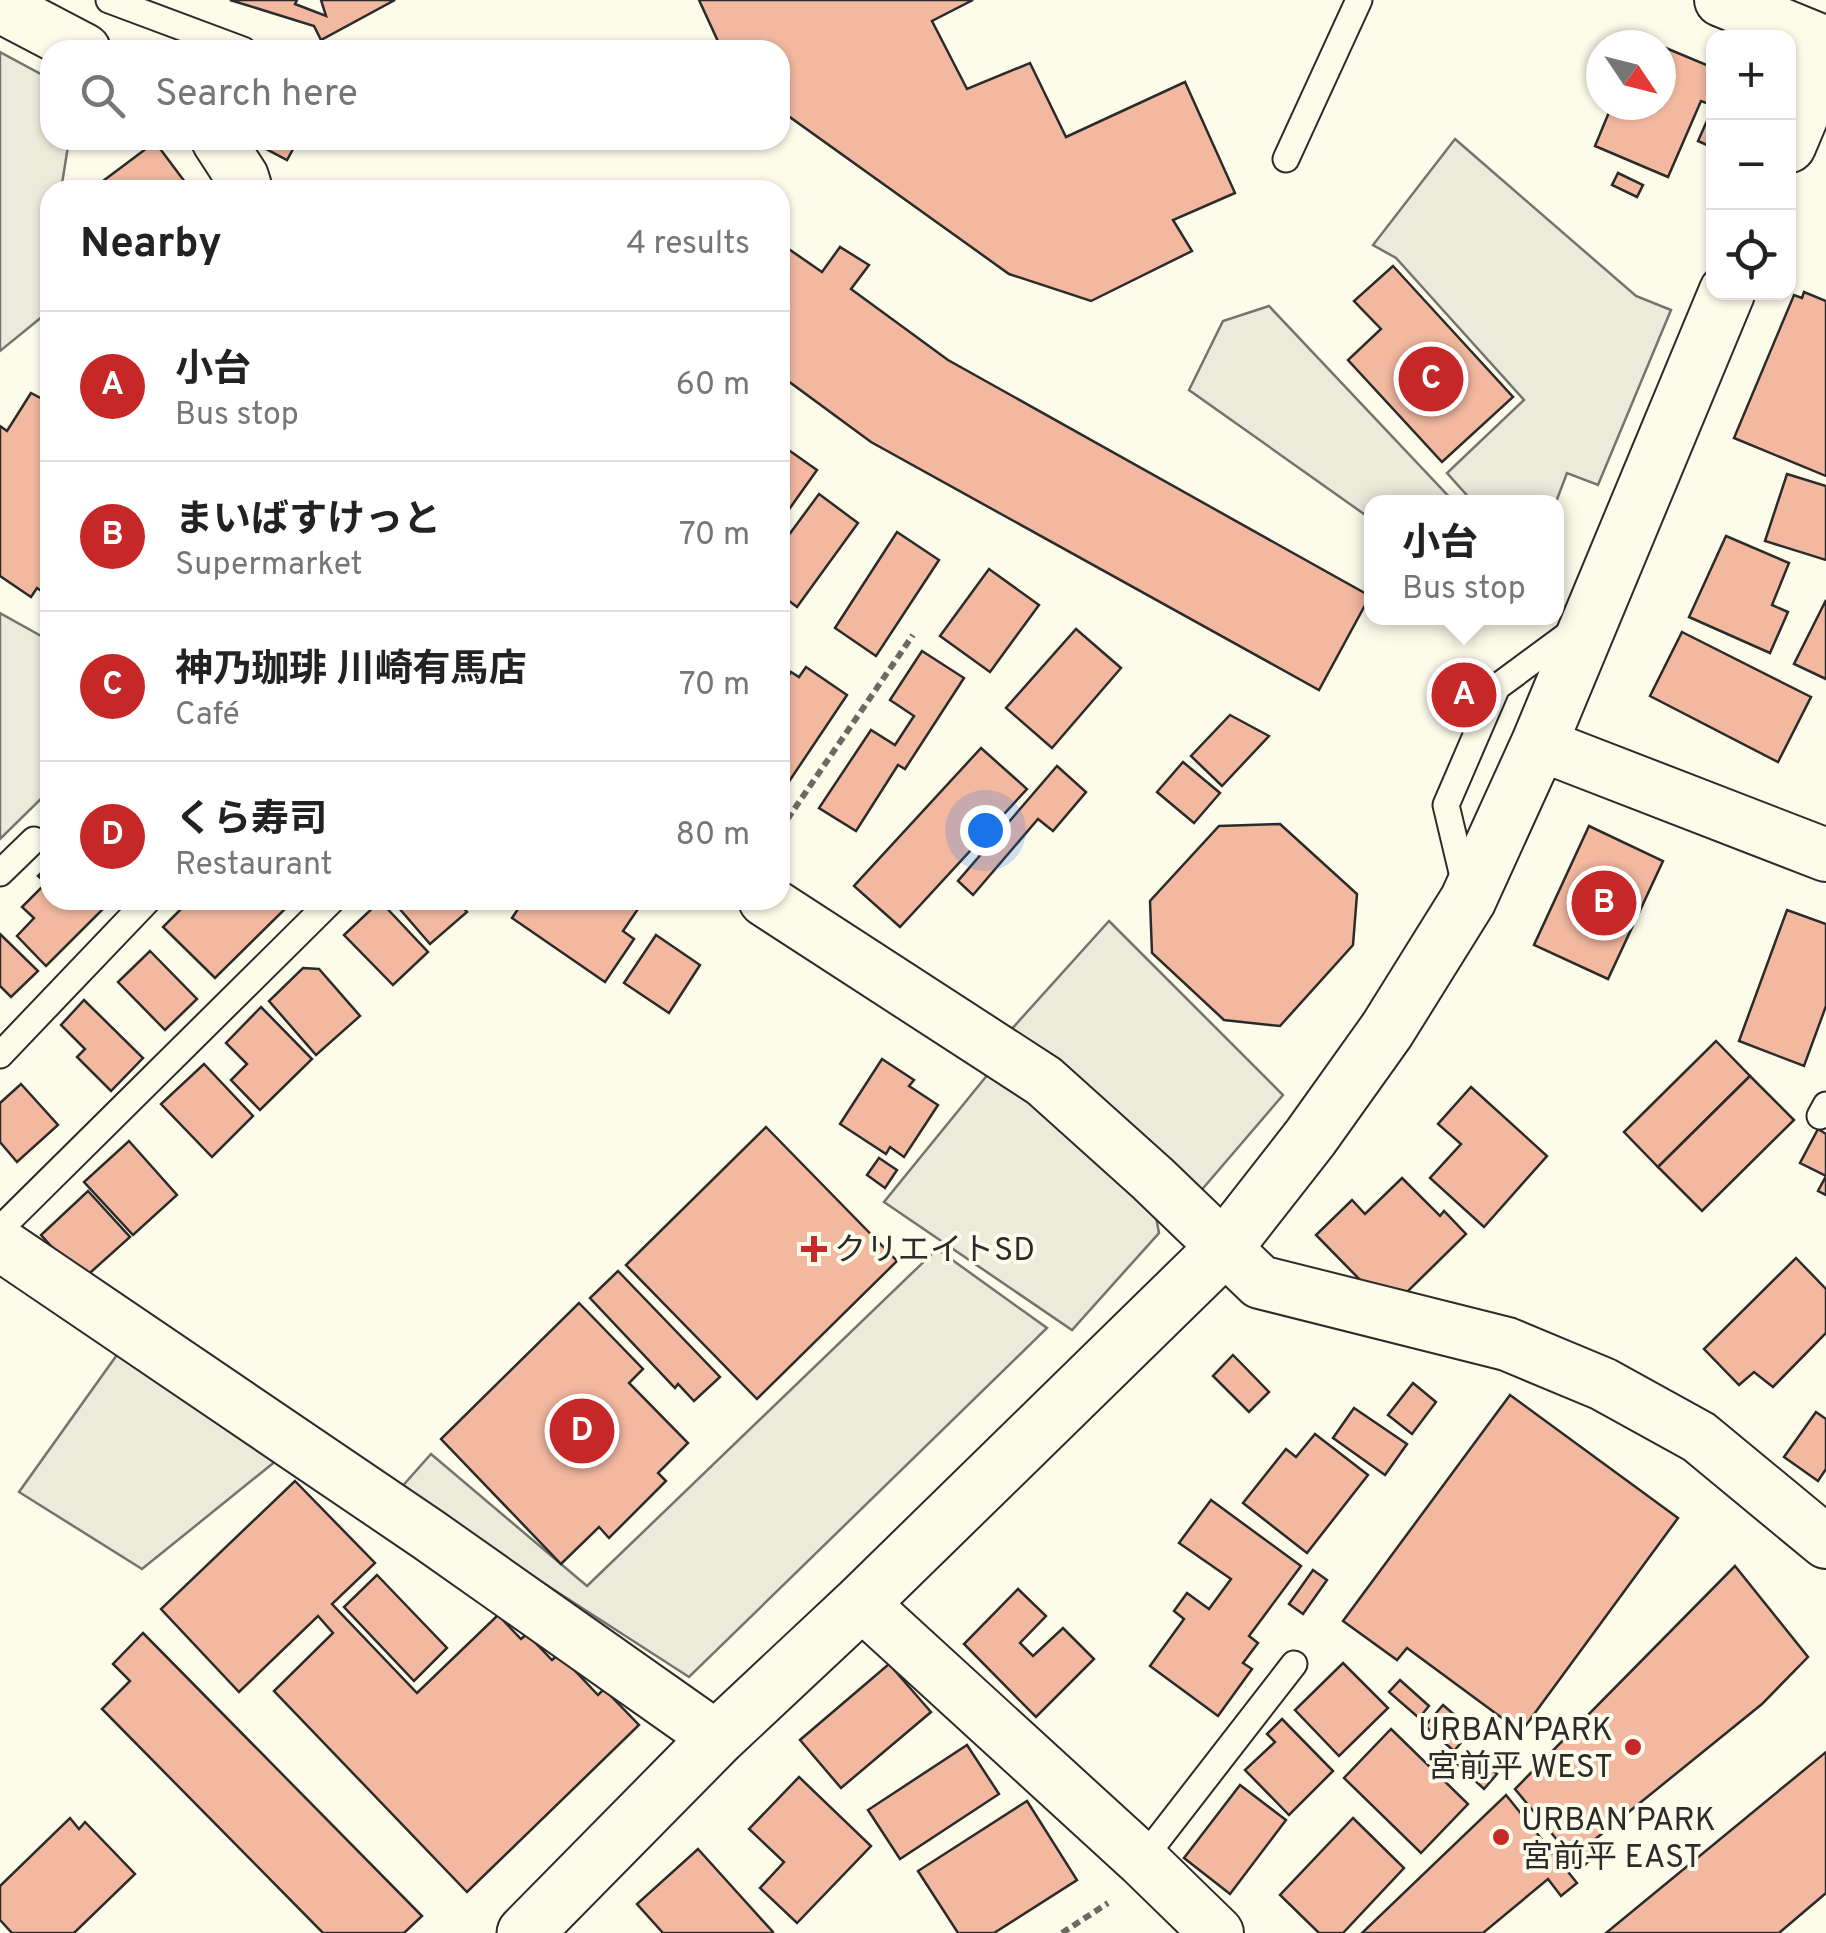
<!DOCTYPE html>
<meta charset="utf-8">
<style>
:root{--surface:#fff;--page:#f2f2f2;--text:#222;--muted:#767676;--line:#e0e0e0;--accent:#c62828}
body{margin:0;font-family:Overpass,"Noto Sans JP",sans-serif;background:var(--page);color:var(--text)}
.controls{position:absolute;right:30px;top:30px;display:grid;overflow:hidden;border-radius:20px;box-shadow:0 2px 8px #0004}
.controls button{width:90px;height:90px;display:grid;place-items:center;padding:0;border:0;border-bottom:2px solid var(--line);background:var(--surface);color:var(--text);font:50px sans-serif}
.compass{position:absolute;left:1586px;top:30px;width:90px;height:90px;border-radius:50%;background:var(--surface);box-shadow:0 2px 8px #0004;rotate:125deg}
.you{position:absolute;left:985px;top:830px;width:35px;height:35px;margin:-25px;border:8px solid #fff;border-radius:50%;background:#1a73e8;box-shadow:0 0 0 15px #1a73e833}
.badge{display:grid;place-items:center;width:65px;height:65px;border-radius:50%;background:var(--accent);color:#fff;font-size:32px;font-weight:700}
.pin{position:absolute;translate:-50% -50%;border:5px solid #fff;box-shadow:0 2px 10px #0006}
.popup{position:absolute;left:1364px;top:495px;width:200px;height:130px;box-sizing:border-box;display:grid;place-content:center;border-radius:20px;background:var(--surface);filter:drop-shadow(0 2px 8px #0005);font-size:32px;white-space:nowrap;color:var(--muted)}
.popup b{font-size:38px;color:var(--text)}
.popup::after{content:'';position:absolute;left:50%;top:100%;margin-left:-20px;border:20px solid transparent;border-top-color:var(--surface)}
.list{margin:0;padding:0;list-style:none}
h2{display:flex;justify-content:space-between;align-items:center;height:130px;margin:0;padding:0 40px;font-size:42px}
h2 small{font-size:32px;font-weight:400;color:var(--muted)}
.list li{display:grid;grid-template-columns:65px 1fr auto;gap:30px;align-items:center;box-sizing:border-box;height:150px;padding:0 40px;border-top:2px solid var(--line)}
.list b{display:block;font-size:38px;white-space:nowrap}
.list p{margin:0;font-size:32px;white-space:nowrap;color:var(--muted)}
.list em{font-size:32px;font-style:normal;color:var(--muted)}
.icon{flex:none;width:55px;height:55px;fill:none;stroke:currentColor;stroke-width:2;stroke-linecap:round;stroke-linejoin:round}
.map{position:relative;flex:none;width:1826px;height:1933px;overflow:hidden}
.search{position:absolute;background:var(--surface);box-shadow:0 2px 8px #0004;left:40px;top:40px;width:750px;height:110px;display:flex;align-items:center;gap:25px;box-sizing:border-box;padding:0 35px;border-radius:30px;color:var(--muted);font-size:38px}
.panel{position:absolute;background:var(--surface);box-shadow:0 2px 8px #0004;left:40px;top:180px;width:750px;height:730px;border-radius:30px}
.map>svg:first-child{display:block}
.green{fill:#ecebdb;stroke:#74746e;stroke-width:2.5}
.parking{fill:#eceadb;stroke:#74746e;stroke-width:2.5}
.building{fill:#f2b8a0;stroke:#2b2b2b;stroke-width:2.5}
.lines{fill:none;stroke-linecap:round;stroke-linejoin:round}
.service-casing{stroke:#2b2b2b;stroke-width:29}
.minor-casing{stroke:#2b2b2b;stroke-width:56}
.tertiary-casing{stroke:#2b2b2b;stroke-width:59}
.path{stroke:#6a6964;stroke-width:6;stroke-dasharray:8 5;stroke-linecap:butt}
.service{stroke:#fdfbea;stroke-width:25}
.minor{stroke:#fdfbea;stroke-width:52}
.tertiary{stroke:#fdfbea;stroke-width:55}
.poi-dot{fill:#c62828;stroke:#fdfbea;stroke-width:4}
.labels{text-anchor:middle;stroke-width:8;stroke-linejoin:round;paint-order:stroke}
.poi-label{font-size:32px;fill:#2b2b2b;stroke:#fdfbea;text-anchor:start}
</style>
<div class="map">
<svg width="1826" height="1933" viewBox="0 0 1826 1933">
<rect width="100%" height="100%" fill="#fdfbea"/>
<!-- green -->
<g class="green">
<polygon points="0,52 50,79 50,140 69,140 61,190 50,190 50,266 43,316 0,351"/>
<polygon points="1269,306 1454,502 1372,502 1371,519 1189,390 1223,321"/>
</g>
<!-- parking -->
<g class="parking">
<polygon points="1455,139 1636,296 1671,310 1598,485 1567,473 1556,502 1473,502 1447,473 1524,400 1396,258 1373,245"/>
<polygon points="0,613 50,641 50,790 0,839"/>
<polygon points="1109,921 1283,1095 1199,1193 1009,1032"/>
<polygon points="993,1068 1156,1217 1159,1233 1072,1330 884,1202"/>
<polygon points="937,1249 1047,1328 689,1677 399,1490 431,1454 587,1586"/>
<polygon points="119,1352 277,1460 142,1569 19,1492"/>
</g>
<!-- building -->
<g class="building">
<polygon points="230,0 297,0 295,4 326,16 321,0 395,0 321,40 314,26"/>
<polygon points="699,0 973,0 932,21 967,89 1030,63 1066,137 1185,82 1235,193 1173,220 1192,251 1091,301 1009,274 780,110 780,50 722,50"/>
<polygon points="1661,46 1714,68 1714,95 1709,104 1701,101 1668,177 1595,146 1612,105 1661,105"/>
<polygon points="1714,105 1714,148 1698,141"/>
<polygon points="256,140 298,140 287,160 255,143"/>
<polygon points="155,142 191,190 91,190"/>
<polygon points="1618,173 1643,185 1637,197 1612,185"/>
<polygon points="780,243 822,272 840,247 869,265 851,289 948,360 1370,596 1319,690 871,442 780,375"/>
<polygon points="1393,266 1513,397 1442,462 1348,360 1381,329 1354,301"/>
<polygon points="1804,292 1826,301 1826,476 1734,438 1794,295 1802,298"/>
<polygon points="31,393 50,403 50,597 37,588 31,597 0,576 0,426 7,431"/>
<polygon points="780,444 817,470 790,508 780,501"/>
<polygon points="1787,474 1826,486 1826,560 1765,541"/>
<polygon points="819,494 858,523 797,607 780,594 780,547"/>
<polygon points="897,532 939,560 876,656 835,628"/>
<polygon points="1726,536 1789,563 1772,605 1788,612 1770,653 1689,617"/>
<polygon points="989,569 1039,605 990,672 940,636"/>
<polygon points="1826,600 1826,679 1794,664"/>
<polygon points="1076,629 1121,668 1052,748 1006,708"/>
<polygon points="1682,632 1811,697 1778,762 1650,696"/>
<polygon points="922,651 964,678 905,769 898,765 856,831 819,808 871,730 895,745 914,716 890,700"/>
<polygon points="806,667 847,695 780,795 780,689 791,672 799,677"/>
<polygon points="1230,715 1269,736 1222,786 1191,756"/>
<polygon points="981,748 1027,789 900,927 854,886"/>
<polygon points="1183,762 1220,793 1194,823 1157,792"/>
<polygon points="1057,766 1086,792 1053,831 1038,819 973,895 958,881"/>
<polygon points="1280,824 1357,894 1353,945 1280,1026 1224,1020 1152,953 1150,901 1219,826"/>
<polygon points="1589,826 1663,861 1608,979 1534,945"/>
<polygon points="50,864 50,900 112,900 46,966 17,936 34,918 22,907 46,883 38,876"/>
<polygon points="190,900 282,900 288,906 215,978 163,927"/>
<polygon points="392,900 456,900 467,912 430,944"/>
<polygon points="524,900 644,900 623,931 634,939 605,982 512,918"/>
<polygon points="380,901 428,952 393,985 344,935"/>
<polygon points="1787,910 1826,924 1826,1006 1804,1066 1739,1041"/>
<polygon points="0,934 38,971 11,997 0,986"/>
<polygon points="656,935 700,965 669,1013 624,983"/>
<polygon points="150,951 197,999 165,1030 118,982"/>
<polygon points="303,968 319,969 360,1016 316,1055 269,1001"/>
<polygon points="84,1000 143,1058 111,1091 77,1057 85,1049 61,1025"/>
<polygon points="261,1007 312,1059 260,1110 231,1080 247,1064 226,1043"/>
<polygon points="1716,1041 1750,1076 1658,1167 1624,1132"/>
<polygon points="882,1059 914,1080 909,1086 938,1105 904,1157 890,1147 886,1154 840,1124"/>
<polygon points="204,1064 253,1116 212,1157 161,1104"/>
<polygon points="1750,1076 1794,1120 1702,1211 1658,1167"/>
<polygon points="21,1084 58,1125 17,1162 0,1142 0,1103"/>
<polygon points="1471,1087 1547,1156 1484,1227 1430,1178 1461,1144 1438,1124"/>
<polygon points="766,1127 897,1261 757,1399 626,1265"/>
<polygon points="1818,1129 1826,1134 1826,1195 1818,1191 1826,1176 1800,1163"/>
<polygon points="129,1141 177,1195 133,1235 84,1182"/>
<polygon points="879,1158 897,1170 885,1188 867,1175"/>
<polygon points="1402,1178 1440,1216 1444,1211 1466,1234 1405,1294 1367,1287 1316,1235 1352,1200 1365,1214"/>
<polygon points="88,1191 130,1237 82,1280 41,1235"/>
<polygon points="1796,1258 1826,1289 1826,1333 1773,1387 1754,1372 1739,1385 1704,1349"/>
<polygon points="618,1271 720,1377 694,1401 678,1384 675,1388 590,1298"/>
<polygon points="579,1303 643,1369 629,1383 688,1443 658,1473 666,1481 609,1538 599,1527 561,1564 441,1439"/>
<polygon points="1233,1355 1269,1392 1249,1412 1213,1376"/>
<polygon points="1413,1383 1436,1402 1412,1434 1388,1415"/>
<polygon points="1510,1395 1678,1518 1521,1732 1407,1648 1397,1660 1343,1621"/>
<polygon points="1354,1408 1407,1444 1385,1475 1333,1438"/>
<polygon points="1816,1412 1826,1419 1826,1469 1818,1481 1784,1457"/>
<polygon points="1315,1434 1368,1475 1307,1553 1243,1503 1286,1449 1296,1457"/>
<polygon points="295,1481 375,1563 332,1604 417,1693 498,1615 521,1639 527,1634 552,1660 559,1654 598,1695 604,1689 639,1725 467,1892 274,1691 333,1633 318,1616 239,1692 161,1609"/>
<polygon points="1211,1500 1301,1566 1249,1636 1258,1643 1243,1663 1252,1669 1218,1716 1150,1666 1184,1619 1174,1611 1187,1593 1209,1609 1231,1579 1179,1543"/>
<polygon points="1735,1566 1808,1657 1762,1704 1588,1845 1596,1854 1581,1869 1515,1789"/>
<polygon points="1313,1570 1327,1580 1303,1614 1289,1604"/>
<polygon points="377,1575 447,1648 414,1681 344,1607"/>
<polygon points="1018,1589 1046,1616 1020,1643 1033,1656 1063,1628 1094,1659 1036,1717 964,1644"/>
<polygon points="143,1633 422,1916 404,1933 323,1933 102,1709 130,1681 113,1664"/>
<polygon points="1343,1663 1388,1708 1339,1756 1295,1710"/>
<polygon points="889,1664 931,1712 841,1788 800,1740"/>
<polygon points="1400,1680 1429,1706 1419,1718 1389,1692"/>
<polygon points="1443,1705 1472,1730 1454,1751 1425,1726"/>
<polygon points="1282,1719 1333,1771 1289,1815 1245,1770 1275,1742 1267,1734"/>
<polygon points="1391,1729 1468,1804 1421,1853 1344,1778"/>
<polygon points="967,1745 999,1794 900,1859 868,1810"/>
<polygon points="1467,1748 1497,1774 1484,1789 1455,1762"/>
<polygon points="1826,1752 1826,1893 1779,1933 1606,1933"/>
<polygon points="799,1777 871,1846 797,1923 760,1888 784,1862 749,1829"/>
<polygon points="1240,1785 1286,1820 1230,1894 1184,1858"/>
<polygon points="1506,1795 1577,1883 1561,1896 1548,1879 1483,1933 1362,1933"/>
<polygon points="1027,1801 1077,1880 994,1933 958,1933 918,1871"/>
<polygon points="70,1818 79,1829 85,1822 135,1874 74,1933 12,1933 0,1920 0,1886"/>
<polygon points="1353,1818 1404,1868 1343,1933 1319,1933 1280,1895"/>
<polygon points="698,1849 773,1932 773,1933 663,1933 637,1904"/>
</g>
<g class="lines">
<defs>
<g id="service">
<polyline points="109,0 243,50"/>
<polyline points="1286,159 1359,0"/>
<polyline points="0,873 34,840"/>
<polyline points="1465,885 1446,805 1497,687 1577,628"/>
<polyline points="0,1055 148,900"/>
<polyline points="1820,1116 1826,1105"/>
<polyline points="0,1229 332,900"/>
<polyline points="1142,1860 1294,1664"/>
</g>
<g id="minor">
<polyline points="1721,0 1826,43"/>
<polyline points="0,6 84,50"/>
<polyline points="218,140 242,177 246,190"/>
<polyline points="1539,744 1826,855"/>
<polyline points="765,900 1044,1081 1153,1179 1260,1282 1507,1344 1603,1384 1699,1437 1826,1542"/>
<polyline points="0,1244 429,1535 717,1738"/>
<polyline points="861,1603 1142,1860 1217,1933"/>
</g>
<g id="tertiary">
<polyline points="1788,145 1826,55"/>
<polyline points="525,1933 717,1738 861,1603 1224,1248 1310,1138 1387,1030 1468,900 1539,744 1727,292"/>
</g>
</defs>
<!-- service casing -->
<use href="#service" class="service-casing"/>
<!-- minor casing -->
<use href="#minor" class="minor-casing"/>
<!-- tertiary casing -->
<use href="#tertiary" class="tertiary-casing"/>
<!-- path -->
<g class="path">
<polyline points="780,830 913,635"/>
<polyline points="1062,1933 1108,1903"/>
</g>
<!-- service -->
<use href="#service" class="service"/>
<!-- minor -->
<use href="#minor" class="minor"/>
<!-- tertiary -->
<use href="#tertiary" class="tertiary"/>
</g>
<!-- markers -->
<g class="poi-dot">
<path d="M809 1234h10v10h10v10h-10v10h-10v-10h-10v-10h10z"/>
<circle cx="1633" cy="1747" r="10"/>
<circle cx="1501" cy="1837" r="10"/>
</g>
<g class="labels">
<!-- poi labels -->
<g class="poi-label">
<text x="834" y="1260">クリエイトSD</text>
<text x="1613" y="1740" text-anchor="end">URBAN PARK<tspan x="1613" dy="37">宮前平 WEST</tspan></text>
<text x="1521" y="1830">URBAN PARK<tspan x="1521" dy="37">宮前平 EAST</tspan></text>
</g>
</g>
</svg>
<div class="controls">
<button>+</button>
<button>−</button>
<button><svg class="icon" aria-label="locate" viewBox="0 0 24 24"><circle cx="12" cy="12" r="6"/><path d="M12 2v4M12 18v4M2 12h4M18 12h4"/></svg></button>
</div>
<svg class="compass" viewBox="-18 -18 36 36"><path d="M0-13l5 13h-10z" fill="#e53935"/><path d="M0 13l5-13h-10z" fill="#767676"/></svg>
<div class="you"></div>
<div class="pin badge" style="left:1464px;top:695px">A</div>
<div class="popup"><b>小台</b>Bus stop</div>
<div class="pin badge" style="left:1604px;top:903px">B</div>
<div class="pin badge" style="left:1431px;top:379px">C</div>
<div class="pin badge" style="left:582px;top:1431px">D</div>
<div class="search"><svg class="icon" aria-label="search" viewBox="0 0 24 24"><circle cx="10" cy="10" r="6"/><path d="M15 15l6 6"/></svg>Search here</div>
<section class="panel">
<h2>Nearby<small>4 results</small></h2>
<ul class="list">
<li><span class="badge">A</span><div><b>小台</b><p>Bus stop</p></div><em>60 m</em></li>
<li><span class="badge">B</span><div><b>まいばすけっと</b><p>Supermarket</p></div><em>70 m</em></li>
<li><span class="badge">C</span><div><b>神乃珈琲 川崎有馬店</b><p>Café</p></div><em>70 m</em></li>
<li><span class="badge">D</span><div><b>くら寿司</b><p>Restaurant</p></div><em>80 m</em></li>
</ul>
</section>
</div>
